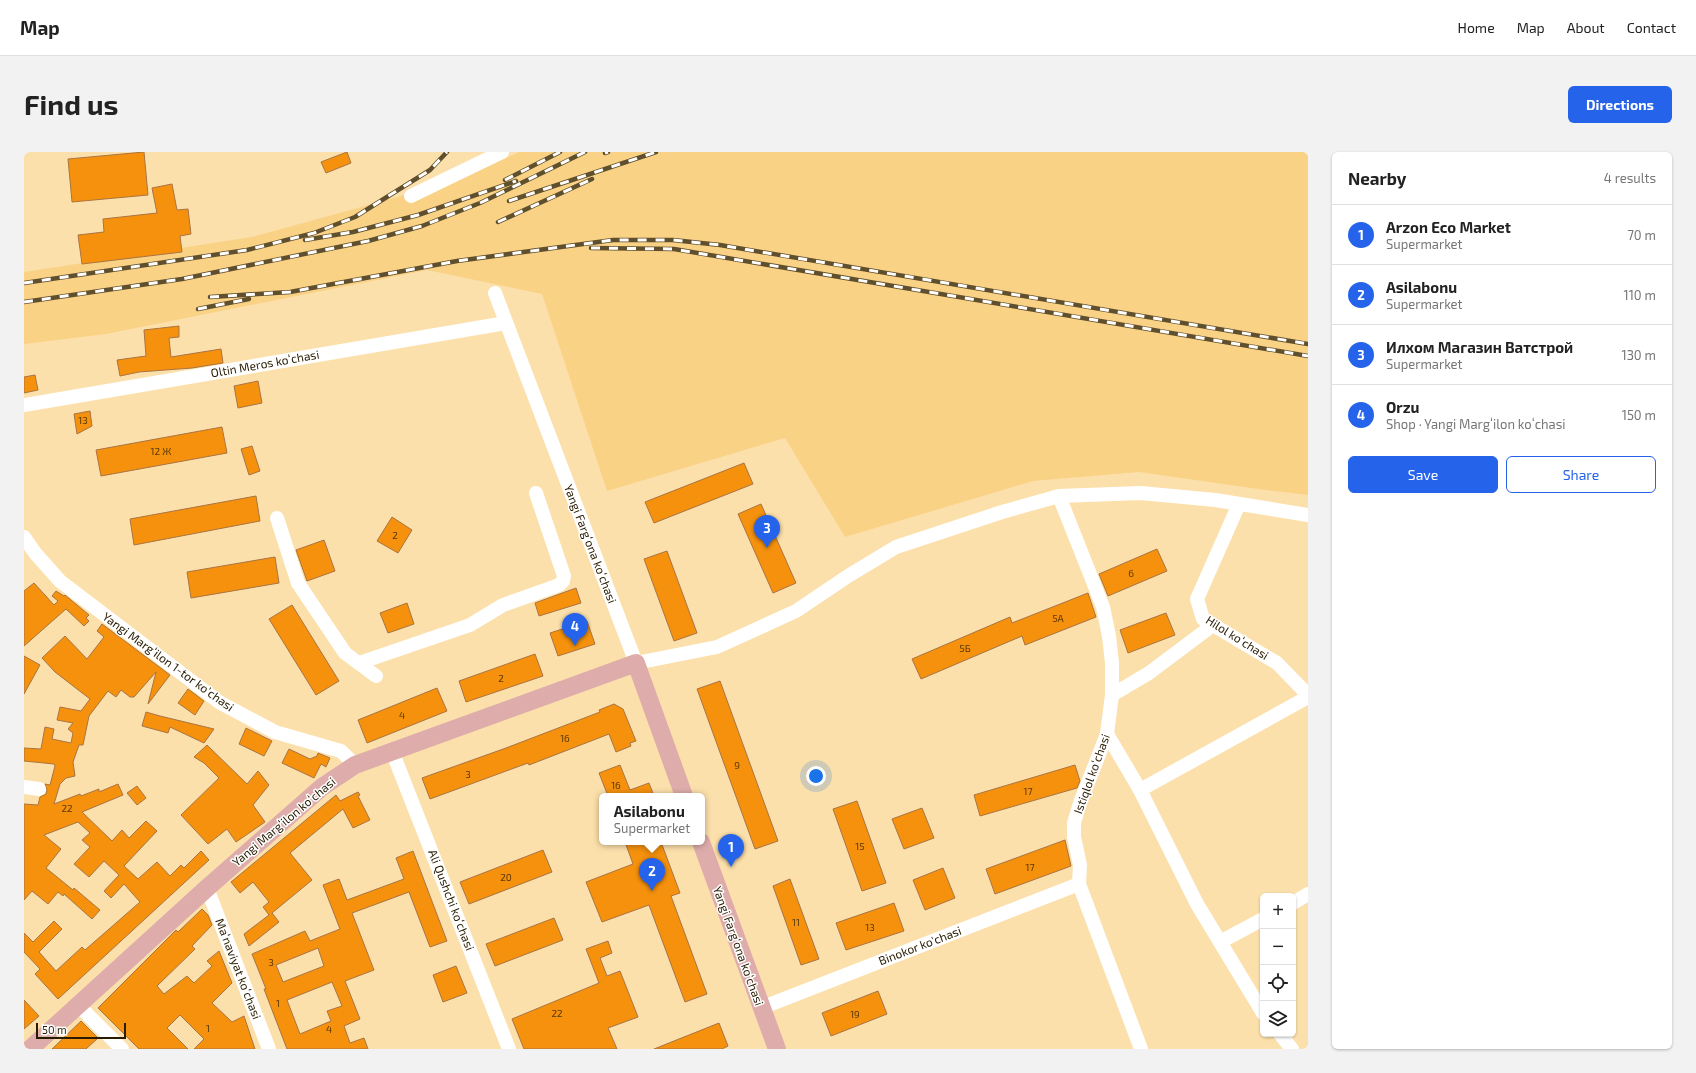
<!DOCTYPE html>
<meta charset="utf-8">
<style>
:root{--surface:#fff;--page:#f2f2f2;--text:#222;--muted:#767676;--line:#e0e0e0;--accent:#2563eb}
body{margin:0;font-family:"Exo 2",sans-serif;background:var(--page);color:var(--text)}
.controls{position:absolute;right:12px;bottom:12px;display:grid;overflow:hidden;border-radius:6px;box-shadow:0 1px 3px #0004}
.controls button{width:36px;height:36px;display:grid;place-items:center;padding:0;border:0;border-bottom:1px solid var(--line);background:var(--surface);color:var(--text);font:20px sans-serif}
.scale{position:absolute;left:12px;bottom:10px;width:90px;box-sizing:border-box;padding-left:4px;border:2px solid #281b00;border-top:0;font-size:11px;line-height:14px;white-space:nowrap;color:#281b00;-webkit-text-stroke:3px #fff;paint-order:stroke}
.you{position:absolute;left:792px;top:624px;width:14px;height:14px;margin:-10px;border:3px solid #fff;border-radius:50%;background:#1a73e8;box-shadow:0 0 0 6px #1a73e833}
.badge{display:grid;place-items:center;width:26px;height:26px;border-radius:50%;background:var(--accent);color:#fff;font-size:13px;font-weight:700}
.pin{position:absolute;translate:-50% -33px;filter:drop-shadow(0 1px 2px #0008)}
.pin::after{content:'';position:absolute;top:21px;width:14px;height:12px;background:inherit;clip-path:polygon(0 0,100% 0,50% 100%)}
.popup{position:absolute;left:575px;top:641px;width:106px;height:52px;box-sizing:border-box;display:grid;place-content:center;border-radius:6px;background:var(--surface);filter:drop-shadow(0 1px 3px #0005);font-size:13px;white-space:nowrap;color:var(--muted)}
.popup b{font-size:15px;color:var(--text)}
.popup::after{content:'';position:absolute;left:50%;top:100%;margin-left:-8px;border:8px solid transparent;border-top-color:var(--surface)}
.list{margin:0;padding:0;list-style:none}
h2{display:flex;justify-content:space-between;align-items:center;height:52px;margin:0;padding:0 16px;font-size:17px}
h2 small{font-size:13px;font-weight:400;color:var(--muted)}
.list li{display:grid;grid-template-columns:26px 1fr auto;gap:12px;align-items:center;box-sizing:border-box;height:60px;padding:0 16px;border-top:1px solid var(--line)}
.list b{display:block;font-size:15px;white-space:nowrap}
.list p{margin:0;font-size:13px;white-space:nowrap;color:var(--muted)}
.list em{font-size:13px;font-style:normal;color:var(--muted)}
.actions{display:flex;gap:8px;padding:12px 16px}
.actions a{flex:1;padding:9px 0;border:1px solid var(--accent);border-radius:6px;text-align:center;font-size:14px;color:var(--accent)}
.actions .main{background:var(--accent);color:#fff}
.icon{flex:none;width:22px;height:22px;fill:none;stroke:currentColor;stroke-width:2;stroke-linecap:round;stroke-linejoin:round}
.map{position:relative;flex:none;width:1284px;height:897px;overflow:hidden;border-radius:6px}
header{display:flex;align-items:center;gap:24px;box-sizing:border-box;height:56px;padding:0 20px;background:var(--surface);border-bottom:1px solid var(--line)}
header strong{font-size:19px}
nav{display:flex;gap:22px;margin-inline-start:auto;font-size:14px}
.intro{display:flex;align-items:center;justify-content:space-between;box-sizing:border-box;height:96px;padding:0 24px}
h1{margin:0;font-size:28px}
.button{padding:10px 18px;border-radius:6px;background:var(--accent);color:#fff;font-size:14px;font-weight:700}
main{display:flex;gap:24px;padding:0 24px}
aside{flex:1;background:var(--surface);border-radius:6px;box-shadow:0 1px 3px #0004}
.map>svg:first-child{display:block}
.built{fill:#f9d286}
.building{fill:#f5910d;stroke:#a97442;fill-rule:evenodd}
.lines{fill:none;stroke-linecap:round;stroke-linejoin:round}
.minor{stroke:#fff;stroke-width:14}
.major{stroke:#deadab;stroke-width:18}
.rail-casing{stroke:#604f2d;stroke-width:4.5}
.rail{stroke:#fff;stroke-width:3;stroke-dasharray:9;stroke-linecap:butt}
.labels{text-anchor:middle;stroke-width:3;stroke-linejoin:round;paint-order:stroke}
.number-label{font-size:10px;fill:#5b3803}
.street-label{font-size:12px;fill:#281b00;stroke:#fff}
</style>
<header>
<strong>Map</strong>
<nav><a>Home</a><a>Map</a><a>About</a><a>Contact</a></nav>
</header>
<div class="intro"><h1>Find us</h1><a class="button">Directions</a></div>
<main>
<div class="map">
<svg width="1284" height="897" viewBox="0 0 1284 897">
<rect width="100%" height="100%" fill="#fce0ab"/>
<!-- built -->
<polygon class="built" points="495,0 1284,0 1284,343 1241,338 1115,320 1009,329 821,385 761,286 583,339 518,142 403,118 82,182 0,192 0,120 228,85 435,28"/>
<!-- building -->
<g class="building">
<polygon points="120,0 124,43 48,50 44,7"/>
<polygon points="323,0 327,11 302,21 297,10"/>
<polygon points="148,32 153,58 164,57 167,82 156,84 158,100 58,112 54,83 80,80 79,67 133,61 128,36"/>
<polygon points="155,174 155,185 145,186 147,205 197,197 199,211 168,216 115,220 96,224 93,208 122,204 120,178"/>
<polygon points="11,223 14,238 0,241 0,225"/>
<polygon points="234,229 238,251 214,256 210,234"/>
<polygon points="66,259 68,274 53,282 50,262"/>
<polygon points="198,275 203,301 77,324 72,298"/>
<polygon points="228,294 236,319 225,323 217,297"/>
<polygon points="720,311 729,332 630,371 621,350"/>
<polygon points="232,344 236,369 110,393 106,367"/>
<polygon points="737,352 772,431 749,441 714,362"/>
<polygon points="368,365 388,378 374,401 353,389"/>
<polygon points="300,388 311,419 283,429 272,398"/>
<polygon points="1133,397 1143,419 1084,444 1075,422"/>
<polygon points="643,399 673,481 650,489 620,407"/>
<polygon points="251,405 255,431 167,446 163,420"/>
<polygon points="10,431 30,453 34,449 28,444 32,439 40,444 41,443 65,463 62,466 65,469 60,474 42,457 0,494 0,439"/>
<polygon points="552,436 557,451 515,464 511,451"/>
<polygon points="1064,441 1072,465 1001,493 998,484 897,527 888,507 986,465 988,471"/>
<polygon points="383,451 390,472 364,481 356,461"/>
<polygon points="268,453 315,529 292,543 245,467"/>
<polygon points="1142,461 1151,483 1104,501 1096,478"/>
<polygon points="563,469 571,492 534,504 526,481"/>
<polygon points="78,472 146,523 124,552 132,520 110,545 106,545 97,538 92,545 84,539 65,564 59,593 55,593 49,610 51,624 42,626 36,632 30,652 56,642 57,644 75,637 75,640 94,632 99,643 58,660 88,689 98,678 105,686 122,669 133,679 100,714 114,727 133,710 146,724 157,713 160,716 177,699 185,708 34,847 11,822 16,817 0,800 0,781 9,790 30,769 38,777 15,800 32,819 58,795 61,798 116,750 100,732 87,746 80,739 95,723 80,709 65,725 50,712 66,695 58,688 66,681 54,670 20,683 37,697 22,716 49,738 50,736 76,758 68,767 40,742 39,744 34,740 24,752 8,739 0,748 0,652 14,653 16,645 22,642 23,638 21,632 26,633 31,614 30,612 0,609 0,596 17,597 21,575 30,577 28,587 47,591 49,581 44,577 49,571 33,568 36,555 57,559 66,547 31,520 18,506 41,484 63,507 80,485 73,479"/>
<polygon points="511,502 519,524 442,550 435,529"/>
<polygon points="0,504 16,513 0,542"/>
<polygon points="696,529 754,689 731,697 673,537"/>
<polygon points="413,536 423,559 343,591 334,568"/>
<polygon points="164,537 180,549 171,563 154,551"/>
<polygon points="590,552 599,557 612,589 606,591 607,594 592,600 585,582 505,613 504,611 406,647 398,626 482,596 576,560 575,558"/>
<polygon points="122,560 136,564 190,577 180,591 146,575 144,581 118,574"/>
<polygon points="222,576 248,589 240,604 215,592"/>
<polygon points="183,593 223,632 234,619 245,633 229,653 241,670 212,690 203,677 184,692 157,663 195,626 180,611 170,605"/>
<polygon points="265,597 286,607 293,604 294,601 306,606 302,615 297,612 290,626 258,611"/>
<polygon points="596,613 606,638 625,631 630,644 584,644 575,621"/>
<polygon points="1051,613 1056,629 1053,636 956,664 950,643"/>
<polygon points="113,634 122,646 113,653 103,641"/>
<polygon points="334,640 336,643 334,644 346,668 329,676 319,657 266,701 288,728 248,761 255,770 225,794 220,782 245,763 239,755 245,750 229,730 216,741 207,730 312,643 316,649"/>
<polygon points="833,649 862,731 838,739 809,657"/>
<polygon points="898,656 910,686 880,697 868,667"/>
<polygon points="1041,688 1047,714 971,742 962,717"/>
<polygon points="601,690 637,690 656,741 647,744 683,842 661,850 625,753 578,770 562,730 609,712"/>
<polygon points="519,698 528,720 445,752 436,730"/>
<path d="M389,699L423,789L406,795L385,740L328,761L350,818L321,829L336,867L320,874L326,891L340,886L344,897H263L240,837H242L228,802L281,779L286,789L316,777L299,733L315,727L323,748L380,727L372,706ZM294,796L300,814L259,830L252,813ZM308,830L318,854L303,859L307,869L276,882L263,848Z"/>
<polygon points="919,716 931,746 901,758 889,728"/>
<polygon points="766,727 795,807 777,813 749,734"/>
<polygon points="870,751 880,779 822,798 812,771"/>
<polygon points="178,757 184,763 188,773 168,794 171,797 133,834 140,842 163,824 170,831 188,814 183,809 195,799 208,831 188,851 208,870 220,864 231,897 170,897 180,887 156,863 143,876 164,897 115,897 74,856 152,778 154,780"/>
<polygon points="530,766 539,788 471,814 462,792"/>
<polygon points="584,789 588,801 576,806 583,824 596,819 614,865 584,876 593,897 500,897 488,867 575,831 562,797"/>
<polygon points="432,814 443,841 419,850 409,823"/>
<polygon points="854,839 863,862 807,884 798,861"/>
<polygon points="0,848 15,864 0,877"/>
<polygon points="57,869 74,886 62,897 28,897"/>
<polygon points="695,871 704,894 698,897 630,897"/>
</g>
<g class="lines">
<!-- minor -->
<g class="minor">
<polyline points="387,44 478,0"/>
<polyline points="471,141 612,511 693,495 772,459 824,424 872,395 978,360 1035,344 1117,341 1191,348 1284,363"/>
<polyline points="0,253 482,171"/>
<polyline points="1035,344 1079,455 1085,484 1088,511 1088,543 1083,582 1056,651 1050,671 1050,685 1056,713 1055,732 1117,897"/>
<polyline points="1215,352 1173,447 1179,467 1253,511 1284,543"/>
<polyline points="253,366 274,431 321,501 352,524"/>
<polyline points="0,385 11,401 36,429 195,550 251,580 317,599 331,613"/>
<polyline points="335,511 446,473 479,453 535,433 539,429 540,424 512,341"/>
<polyline points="1088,543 1125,521 1189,473"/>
<polyline points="1083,582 1116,638 1173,752 1239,861"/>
<polyline points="368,599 485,897"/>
<polyline points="0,635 15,637"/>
<polyline points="1116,638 1284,545"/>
<polyline points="183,736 245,897"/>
<polyline points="1269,751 1284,742"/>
<polyline points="1196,790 1239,767"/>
<polyline points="54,853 98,897"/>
<polyline points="737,856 1055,732"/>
<polyline points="1256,882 1268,897"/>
</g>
<!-- major -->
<g class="major">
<polyline points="677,690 753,897"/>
<polyline points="6,897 183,736 298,635 331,613 612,511 660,644"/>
</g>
<defs>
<g id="rail">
<polyline points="581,1 584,0"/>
<polyline points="481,28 536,0"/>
<polyline points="485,49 632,0"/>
<polyline points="474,70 568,27"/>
<polyline points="281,88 329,80 394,63 492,29"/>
<polyline points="567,96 650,97 1284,204"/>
<polyline points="0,131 223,98 290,81 331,65 406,18 423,0"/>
<polyline points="186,145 266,140 433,109 589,88 649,88 696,93 1284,192"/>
<polyline points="0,150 158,127 344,89 398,74 456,51 561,0"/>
<polyline points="174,157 225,147"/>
</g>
</defs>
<!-- rail casing -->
<use href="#rail" class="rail-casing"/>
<!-- rail -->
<use href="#rail" class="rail"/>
</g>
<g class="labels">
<!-- number labels -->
<g class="number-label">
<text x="59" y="272">13</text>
<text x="137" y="303">12 Ж</text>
<text x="371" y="387">2</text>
<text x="1107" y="425">6</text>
<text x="1034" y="470">5А</text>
<text x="941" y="500">5Б</text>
<text x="477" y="530">2</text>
<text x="378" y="567">4</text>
<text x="541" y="590">16</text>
<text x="713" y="617">9</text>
<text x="444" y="626">3</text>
<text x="592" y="637">16</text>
<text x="1004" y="643">17</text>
<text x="43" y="660">22</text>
<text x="836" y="698">15</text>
<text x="1006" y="719">17</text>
<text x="482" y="729">20</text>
<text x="772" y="774">11</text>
<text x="846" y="779">13</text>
<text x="247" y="814">3</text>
<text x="254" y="855">1</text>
<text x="533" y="865">22</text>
<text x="831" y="866">19</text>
<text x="184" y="880">1</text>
<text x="305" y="881">4</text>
</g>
<!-- street labels -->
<g class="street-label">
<text transform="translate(241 212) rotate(-10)" y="4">Oltin Meros koʻchasi</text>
<text transform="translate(566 392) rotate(69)" y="4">Yangi Fargʻona koʻchasi</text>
<text transform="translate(1213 486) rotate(32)" y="4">Hilol koʻchasi</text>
<text transform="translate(144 510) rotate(36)" y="4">Yangi Margʻilon 1-tor koʼchasi</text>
<text transform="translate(1068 622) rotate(-70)" y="4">Istiqlol koʻchasi</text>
<text transform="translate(260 670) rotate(-40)" y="4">Yangi Margʻilon koʻchasi</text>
<text transform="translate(427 748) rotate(69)" y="4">Ali Qushchi koʻchasi</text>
<text transform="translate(714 794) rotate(70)" y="4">Yangi Fargʻona koʻchasi</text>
<text transform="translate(896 794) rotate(-21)" y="4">Binokor ko'chasi</text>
<text transform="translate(214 817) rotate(69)" y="4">Maʻnaviyat koʻchasi</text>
</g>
</g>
</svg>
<div class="controls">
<button>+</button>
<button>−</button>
<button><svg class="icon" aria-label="locate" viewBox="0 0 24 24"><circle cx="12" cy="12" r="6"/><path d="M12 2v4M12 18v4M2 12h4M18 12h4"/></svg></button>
<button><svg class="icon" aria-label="layers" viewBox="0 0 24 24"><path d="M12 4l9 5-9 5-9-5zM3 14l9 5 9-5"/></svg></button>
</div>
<div class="scale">50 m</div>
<div class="you"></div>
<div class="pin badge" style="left:707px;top:715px">1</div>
<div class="pin badge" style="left:628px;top:739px">2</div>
<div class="popup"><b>Asilabonu</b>Supermarket</div>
<div class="pin badge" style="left:743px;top:396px">3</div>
<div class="pin badge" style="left:551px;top:494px">4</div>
</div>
<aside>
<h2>Nearby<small>4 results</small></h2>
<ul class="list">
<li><span class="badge">1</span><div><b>Arzon Eco Market</b><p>Supermarket</p></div><em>70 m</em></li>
<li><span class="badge">2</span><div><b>Asilabonu</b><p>Supermarket</p></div><em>110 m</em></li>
<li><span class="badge">3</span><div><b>Илхом Магазин Ватстрой</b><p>Supermarket</p></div><em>130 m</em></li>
<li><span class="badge">4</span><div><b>Orzu</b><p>Shop · Yangi Margʻilon koʻchasi</p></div><em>150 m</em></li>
</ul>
<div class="actions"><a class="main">Save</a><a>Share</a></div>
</aside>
</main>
